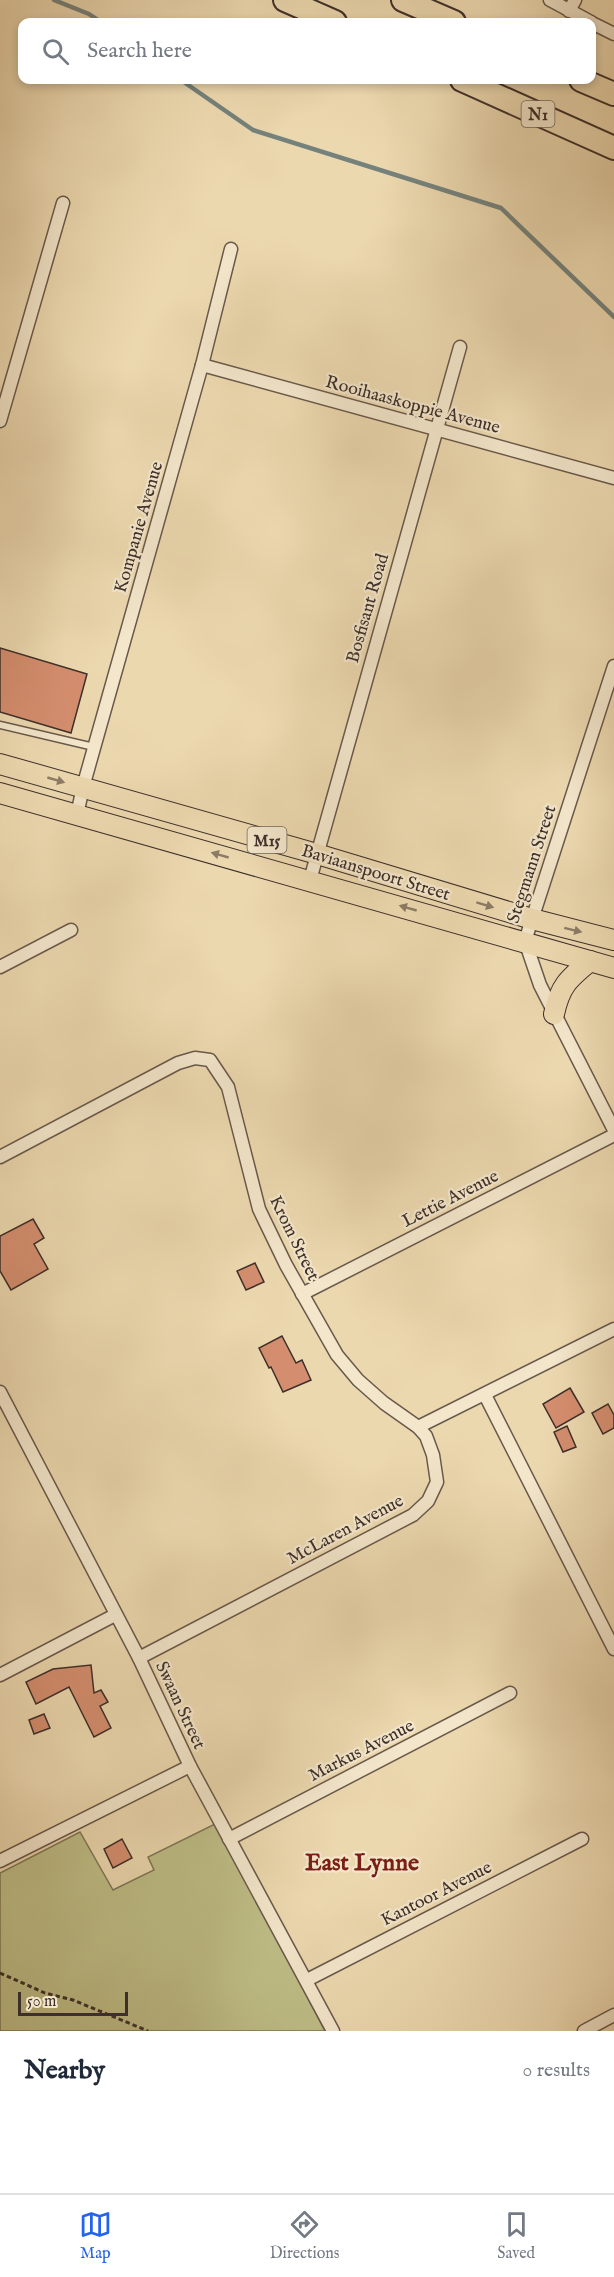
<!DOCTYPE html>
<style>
:root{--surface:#fff;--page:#f6f6f7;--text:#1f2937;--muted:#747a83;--line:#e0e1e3;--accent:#2563eb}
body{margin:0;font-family:"IM FELL English",serif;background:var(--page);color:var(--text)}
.scale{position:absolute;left:18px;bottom:15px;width:110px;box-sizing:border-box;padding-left:6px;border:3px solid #3d2f2a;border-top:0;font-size:16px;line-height:21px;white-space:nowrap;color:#3d2f2a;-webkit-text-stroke:4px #f3e6cb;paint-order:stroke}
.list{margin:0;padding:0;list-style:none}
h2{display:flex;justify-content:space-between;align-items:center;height:78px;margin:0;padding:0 24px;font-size:26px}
h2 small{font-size:20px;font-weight:400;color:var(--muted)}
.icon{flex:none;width:33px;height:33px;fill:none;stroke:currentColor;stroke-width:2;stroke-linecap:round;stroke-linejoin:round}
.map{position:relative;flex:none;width:614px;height:2031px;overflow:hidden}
.search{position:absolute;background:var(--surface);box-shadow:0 3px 9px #0003;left:18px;right:18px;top:18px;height:66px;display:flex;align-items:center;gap:15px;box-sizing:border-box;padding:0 21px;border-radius:12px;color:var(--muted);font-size:22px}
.sheet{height:162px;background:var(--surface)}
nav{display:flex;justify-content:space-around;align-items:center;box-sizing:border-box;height:84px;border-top:2px solid var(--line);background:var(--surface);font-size:16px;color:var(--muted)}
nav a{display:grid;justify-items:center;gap:3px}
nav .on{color:var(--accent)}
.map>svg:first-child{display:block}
.green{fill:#bebd86;stroke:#7e7658;stroke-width:1.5}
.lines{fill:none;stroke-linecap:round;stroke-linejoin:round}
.stream{stroke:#75827c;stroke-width:4.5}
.building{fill:#d48e6f;stroke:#3d2f2a;stroke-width:1.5}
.service-casing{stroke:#69594b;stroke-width:9}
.minor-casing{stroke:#69594b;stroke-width:15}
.primary-casing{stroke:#3d2f2a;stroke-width:22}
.motorway-casing{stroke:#3d2f2a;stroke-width:26}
.path{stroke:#3d2f2a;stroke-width:3;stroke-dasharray:4.5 3;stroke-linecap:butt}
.service{stroke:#f3e6cb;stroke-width:6}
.minor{stroke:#f3e6cb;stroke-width:12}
.primary{stroke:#ecd8af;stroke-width:20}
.motorway{stroke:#ecd8af;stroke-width:22}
.oneway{fill:#8c7b66}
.labels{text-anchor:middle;stroke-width:4.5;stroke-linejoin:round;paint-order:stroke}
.shield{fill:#f3e6cb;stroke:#74665a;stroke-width:1.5}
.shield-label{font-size:16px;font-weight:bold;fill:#3d2f2a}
.street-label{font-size:18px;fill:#3d2f2a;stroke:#f3e6cb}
.district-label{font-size:24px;font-weight:bold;fill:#7a1f14;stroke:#f3e6cb}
</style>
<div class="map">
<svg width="614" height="2031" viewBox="0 0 614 2031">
<rect width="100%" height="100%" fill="#ecd8af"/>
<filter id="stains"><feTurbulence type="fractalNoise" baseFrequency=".00333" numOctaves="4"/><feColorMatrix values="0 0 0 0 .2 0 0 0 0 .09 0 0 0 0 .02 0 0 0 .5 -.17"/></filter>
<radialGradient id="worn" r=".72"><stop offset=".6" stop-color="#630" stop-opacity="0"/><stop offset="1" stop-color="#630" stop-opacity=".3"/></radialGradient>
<!-- green -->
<polygon class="green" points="217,1823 325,2031 0,2031 0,1873 80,1832 113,1890 154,1870 148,1857"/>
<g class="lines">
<!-- stream -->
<g class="stream">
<polyline points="54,0 89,14 101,22"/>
<polyline points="181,80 253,130 501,208 614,317"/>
</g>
</g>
<!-- building -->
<g class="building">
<polygon points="0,648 87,674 71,733 0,712"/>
<polygon points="33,1219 44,1238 34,1244 48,1269 11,1290 0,1271 0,1236"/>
<polygon points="255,1263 264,1282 246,1290 237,1271"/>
<polygon points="282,1336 296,1363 302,1360 311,1380 283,1392 271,1367 269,1368 259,1348"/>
<polygon points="570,1388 584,1412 556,1428 543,1404"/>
<polygon points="608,1404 614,1415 614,1428 603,1434 592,1413"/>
<polygon points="567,1426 576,1447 563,1452 554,1432"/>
<polygon points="91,1665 94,1693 101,1690 108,1702 100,1706 111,1728 94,1737 69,1687 36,1704 26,1682 53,1669"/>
<polygon points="44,1714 50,1728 34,1734 29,1720"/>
<polygon points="122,1839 132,1858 113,1868 104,1849"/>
</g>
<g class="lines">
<defs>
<polyline id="service" points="0,725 94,747"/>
<g id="minor">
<polyline points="550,0 591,22"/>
<polyline points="569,11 575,0"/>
<polyline points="592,23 614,34"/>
<polyline points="202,365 614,478"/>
<polyline points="0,421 63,203"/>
<polyline points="614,666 525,941 540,985 614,1130"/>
<polyline points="77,815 83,787 202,365 231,249"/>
<polyline points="310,880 460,347"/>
<polyline points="0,967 71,930"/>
<polyline points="0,1157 178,1063 195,1058 210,1060 228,1087 259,1209 286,1265 337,1355 358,1380 384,1403 418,1427 426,1436 433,1455 437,1482 428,1501 413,1515 139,1658"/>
<polyline points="302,1294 614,1135"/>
<polyline points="0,1392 139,1658 190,1766 333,2031"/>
<polyline points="485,1395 614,1649"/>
<polyline points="418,1427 614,1329"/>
<polyline points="0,1675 115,1615"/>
<polyline points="229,1839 510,1693"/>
<polyline points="0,1861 190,1766"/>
<polyline points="307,1980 582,1839"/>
<polyline points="584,2031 614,2015"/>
</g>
<g id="primary">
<polyline points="0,764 317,854 532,919 614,940"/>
<polyline points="0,793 614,968"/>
<path d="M554,1014C560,986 568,979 590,961"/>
</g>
<g id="motorway">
<polyline points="285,0 335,22"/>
<polyline points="403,0 454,22"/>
<polyline points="462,80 614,148"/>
<polyline points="581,80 614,94"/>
</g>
</defs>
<!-- service casing -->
<use href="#service" class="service-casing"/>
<!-- minor casing -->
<use href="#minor" class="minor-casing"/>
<!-- primary casing -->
<use href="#primary" class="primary-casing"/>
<!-- motorway casing -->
<use href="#motorway" class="motorway-casing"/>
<!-- path -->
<polyline class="path" points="0,1973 45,1993 73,2000 148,2031"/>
<!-- service -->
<use href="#service" class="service"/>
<!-- minor -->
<use href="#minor" class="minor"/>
<!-- primary -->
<use href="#primary" class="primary"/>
<!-- motorway -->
<use href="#motorway" class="motorway"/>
</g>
<!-- one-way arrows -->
<defs><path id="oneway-solid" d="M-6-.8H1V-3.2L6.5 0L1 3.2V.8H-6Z" transform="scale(1.5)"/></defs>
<g class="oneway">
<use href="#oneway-solid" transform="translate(56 780) rotate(16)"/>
<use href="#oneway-solid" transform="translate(220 855) rotate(-164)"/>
<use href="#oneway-solid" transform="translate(485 905) rotate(17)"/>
<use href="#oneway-solid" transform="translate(408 908) rotate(-164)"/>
<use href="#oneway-solid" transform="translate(573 930) rotate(14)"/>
</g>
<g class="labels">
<!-- shield labels -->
<g class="shield">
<rect x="521.5" y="101" width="33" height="26" rx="4.5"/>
<rect x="247.5" y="827" width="39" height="26" rx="4.5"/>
</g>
<g class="shield-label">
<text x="538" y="120">N1</text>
<text x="267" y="846">M15</text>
</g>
<!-- street labels -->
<g class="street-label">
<text transform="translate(413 404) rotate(15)" y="6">Rooihaaskoppie Avenue</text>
<text transform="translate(138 527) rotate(-74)" y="6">Kompanie Avenue</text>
<text transform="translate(367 608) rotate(-74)" y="6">Bosfisant Road</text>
<text transform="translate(531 864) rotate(-72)" y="6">Stegmann Street</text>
<text transform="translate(376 872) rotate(17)" y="6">Baviaanspoort Street</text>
<text transform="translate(450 1198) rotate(-27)" y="6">Lettie Avenue</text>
<text transform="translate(295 1238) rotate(64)" y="6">Krom Street</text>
<text transform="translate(345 1529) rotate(-28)" y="6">McLaren Avenue</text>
<text transform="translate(181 1705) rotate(65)" y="6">Swaan Street</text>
<text transform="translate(361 1750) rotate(-27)" y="6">Markus Avenue</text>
<text transform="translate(436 1893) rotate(-27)" y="6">Kantoor Avenue</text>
</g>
<!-- district labels -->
<g class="district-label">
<text x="362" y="1870">East Lynne</text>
</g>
</g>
<rect width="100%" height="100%" filter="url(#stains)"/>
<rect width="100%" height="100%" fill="url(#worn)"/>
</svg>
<div class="scale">50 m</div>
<div class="search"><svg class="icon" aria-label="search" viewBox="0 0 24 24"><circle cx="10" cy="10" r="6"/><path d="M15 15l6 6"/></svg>Search here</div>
</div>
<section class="sheet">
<h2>Nearby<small>0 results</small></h2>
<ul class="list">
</ul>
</section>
<nav>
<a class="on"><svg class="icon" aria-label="map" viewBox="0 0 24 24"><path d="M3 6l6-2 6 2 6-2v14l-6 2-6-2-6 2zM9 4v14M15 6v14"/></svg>Map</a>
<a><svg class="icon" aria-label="directions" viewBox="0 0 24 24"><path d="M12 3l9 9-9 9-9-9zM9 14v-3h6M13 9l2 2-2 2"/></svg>Directions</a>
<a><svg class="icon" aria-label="saved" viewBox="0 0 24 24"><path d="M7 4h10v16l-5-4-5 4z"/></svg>Saved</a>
</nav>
